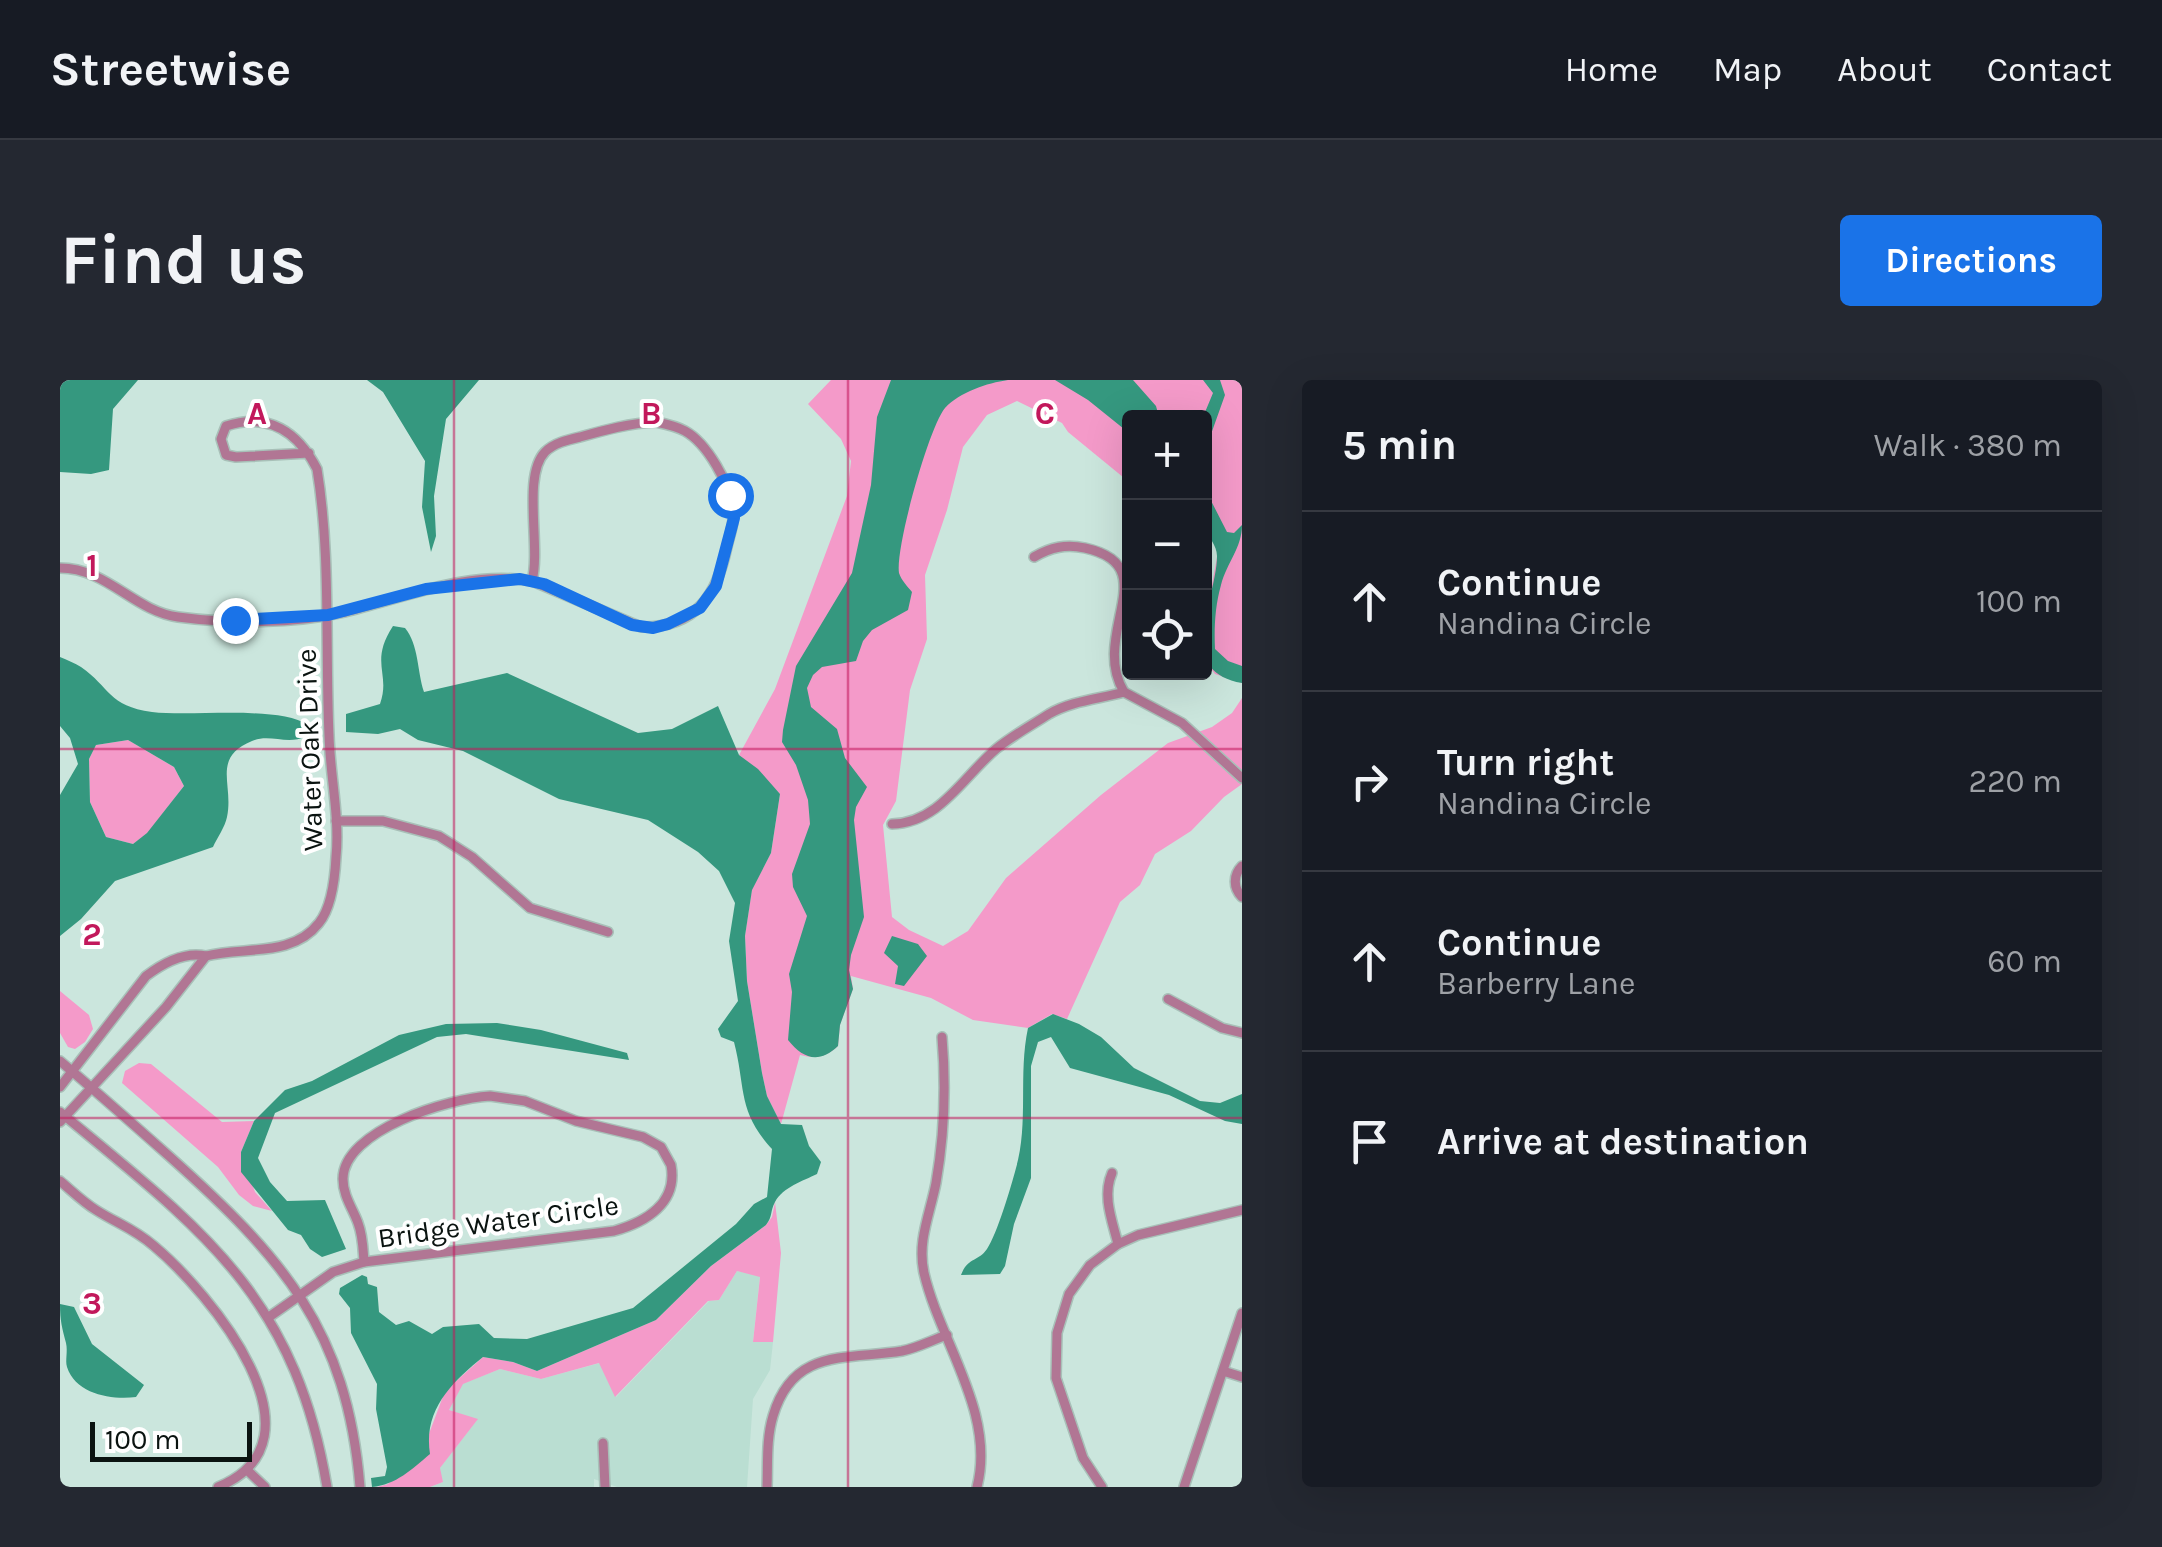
<!DOCTYPE html>
<meta charset="utf-8">
<style>
:root{--surface:#171b24;--page:#242831;--text:#f1f3f6;--muted:#9ea1a6;--line:#363941;--accent:#1a73e8}
body{margin:0;font-family:Karla,sans-serif;background:var(--page);color:var(--text)}
.controls{position:absolute;right:30px;top:30px;display:grid;overflow:hidden;border-radius:10px;box-shadow:0 10px 40px #0002}
.controls button{width:90px;height:90px;display:grid;place-items:center;padding:0;border:0;border-bottom:2px solid var(--line);background:var(--surface);color:var(--text);font:50px sans-serif}
.scale{position:absolute;left:30px;bottom:25px;width:162px;box-sizing:border-box;padding-left:10px;border:5px solid #0a1310;border-top:0;font-size:28px;line-height:35px;white-space:nowrap;color:#0a1310;-webkit-text-stroke:8px #fff;paint-order:stroke}
.stop{position:absolute;width:30px;height:30px;margin:-22px;border:8px solid #1a73e8;border-radius:50%;background:#fff}
.stop.end{background:#1a73e8;border-color:#fff;box-shadow:0 2px 10px #0008}
.list{margin:0;padding:0;list-style:none}
h2{display:flex;justify-content:space-between;align-items:center;height:130px;margin:0;padding:0 40px;font-size:42px}
h2 small{font-size:32px;font-weight:400;color:var(--muted)}
.list li{display:grid;grid-template-columns:65px 1fr auto;gap:30px;align-items:center;box-sizing:border-box;height:180px;padding:0 40px;border-top:2px solid var(--line)}
.list b{display:block;font-size:38px;white-space:nowrap}
.list p{margin:0;font-size:32px;white-space:nowrap;color:var(--muted)}
.list em{font-size:32px;font-style:normal;color:var(--muted)}
.icon{flex:none;width:55px;height:55px;fill:none;stroke:currentColor;stroke-width:2;stroke-linecap:round;stroke-linejoin:round}
.map{position:relative;flex:none;width:1182px;height:1107px;overflow:hidden;border-radius:10px}
header{display:flex;align-items:center;gap:60px;box-sizing:border-box;height:140px;padding:0 50px;background:var(--surface);border-bottom:2px solid var(--line)}
header strong{font-size:48px}
nav{display:flex;gap:55px;margin-inline-start:auto;font-size:35px}
.intro{display:flex;align-items:center;justify-content:space-between;box-sizing:border-box;height:240px;padding:0 60px}
h1{margin:0;font-size:70px}
.button{padding:25px 45px;border-radius:10px;background:var(--accent);color:#fff;font-size:35px;font-weight:700}
main{display:flex;gap:60px;padding:0 60px}
aside{flex:1;background:var(--surface);border-radius:10px;box-shadow:0 10px 40px #0002}
.map>svg:first-child{display:block}
.built{fill:#baded2}
.green{fill:#f49ac9}
.water{fill:#35987f;fill-rule:evenodd}
.lines{fill:none;stroke-linecap:round;stroke-linejoin:round}
.minor-casing{stroke:#a8c0b8;stroke-width:12}
.minor{stroke:#b17694;stroke-width:9}
.route{stroke:#1a73e8;stroke-width:12}
.grid{fill:none;stroke:#c2185b;stroke-width:2.5;stroke-opacity:0.55}
.labels{text-anchor:middle;stroke-width:8;stroke-linejoin:round;paint-order:stroke}
.street-label{font-size:28px;fill:#0a1310;stroke:#fff}
.grid-label{font-size:32px;text-anchor:middle;font-weight:bold;fill:#c2185b;stroke:#fff;stroke-width:8;stroke-linejoin:round;paint-order:stroke}
</style>
<header>
<strong>Streetwise</strong>
<nav><a>Home</a><a>Map</a><a>About</a><a>Contact</a></nav>
</header>
<div class="intro"><h1>Find us</h1><a class="button">Directions</a></div>
<main>
<div class="map">
<svg width="1182" height="1107" viewBox="0 0 1182 1107">
<rect width="100%" height="100%" fill="#cbe6dd"/>
<!-- built -->
<polygon class="built" points="677,891 700,896 693,961 713,962 710,990 693,1019 687,1107 557,1107 534,1099 534,1107 370,1107 383,1102 379,1089 417,1040 389,1030 402,1004 440,989 481,999 540,983 556,1017 649,921 659,920"/>
<!-- green -->
<g class="green">
<path d="M771,0H1182V303L1155,294L1145,281V227L1151,210L1158,172L1145,145L1144,38H1070L1069,102L1008,52L1002,43L957,21L927,35L903,67L887,130L865,195L867,259L850,310L836,421L823,445L832,537L849,550L883,566L908,551L946,498L1041,415L1108,363L1152,347L1172,333L1182,318V404L1164,417L1131,451L1095,474L1080,505L1060,522L1007,639L992,634L968,648L913,640L871,618L791,596L793,609L780,645L778,666C766,677 756,679 740,675L721,744L707,716L702,693L687,601L685,556L692,509L711,473L720,414L679,375L715,309L787,116L791,81L781,59L748,24Z"/>
<polygon points="68,360 114,387 124,406 87,454 73,464 46,457 30,422 29,379 36,365"/>
<polygon points="0,611 29,635 33,649 25,662 15,669 8,667 0,653"/>
<polygon points="79,683 91,684 162,742 194,741 181,772 195,812 212,831 193,826 179,815 158,787 62,703 65,691"/>
<polygon points="715,822 721,873 713,962 693,962 700,897 677,891 659,920 648,921 555,1017 539,983 481,999 440,989 403,1004 389,1030 418,1039 380,1088 383,1102 370,1107 317,1107 328,1104 367,1059 385,1011 423,977 453,982 477,991 596,940 651,886 706,845 712,837"/>
</g>
<!-- water -->
<g class="water">
<polygon points="0,0 78,0 53,29 49,90 31,94 0,92"/>
<polygon points="307,0 419,0 386,39 374,116 376,156 371,172 362,127 365,81 323,12"/>
<path d="M831,0H948C927,3 900,12 885,28C869,47 835,168 839,193C841,200 848,207 852,212L848,230L812,250L803,261L796,281L762,287L753,295L747,308L751,327L777,349L785,378L807,407L796,427L794,440L804,537L791,575L789,590L793,609L780,645L778,666C759,684 743,679 728,660L732,612L729,594L747,536L733,507L732,494L750,444L748,420L736,385L722,362L723,350L736,286L792,193L811,105L817,37Z"/>
<polygon points="995,0 1073,0 1096,26 1099,37 1070,38 1069,53 1028,20"/>
<polygon points="1143,0 1160,0 1165,15 1145,71 1143,37 1153,13"/>
<path d="M1144,107L1167,152L1174,153L1182,145C1182,168 1167,182 1161,205C1155,226 1154,248 1155,269L1168,281L1182,286V303C1112,290 1157,220 1157,176C1157,165 1148,157 1145,147C1142,135 1144,119 1144,107Z"/>
<path d="M333,246L345,248C359,265 357,291 364,312L447,293L578,353L612,349L658,326L679,375L698,389L720,414L711,473L692,510L685,556L687,601L702,693L707,716L721,744L742,745L749,766L761,782L757,794C743,801 723,807 715,822C710,831 713,836 706,845L651,886L596,940L477,991L453,982L423,977C392,1002 363,1030 370,1074C352,1089 336,1105 312,1107L311,1098L325,1096L327,1087L316,1029L317,1004L291,953L290,928L279,914L280,908L302,895L307,897L308,904L317,907L319,932L336,945L349,941L372,954L383,947L419,944L434,958L467,959L573,928L676,844L694,824L707,817L712,769C677,731 686,708 674,662L661,657L658,649L678,621L669,561L675,523L659,491L638,472L588,440L499,419L403,371L358,360L340,349L318,354L286,352V334L320,324C331,293 309,283 333,246Z"/>
<path d="M0,277C7,280 15,283 21,287C50,307 48,326 92,332C132,337 218,325 248,345L246,356C228,366 210,353 192,361C151,378 174,404 167,437C165,447 157,458 153,467L55,501L21,539L0,556V415L18,384L10,358L0,346ZM68,360L114,387L124,406L87,453L73,464L46,457L30,422L29,379L36,365Z"/>
<polygon points="832,556 858,564 867,576 844,606 835,604 838,586 824,573"/>
<path d="M993,634L1019,644L1041,657L1074,688L1140,721L1160,723L1182,714V744L1165,741L1109,715L1010,688L991,657L978,662L971,686V798L954,844L945,886L940,894L901,895C908,877 918,882 927,869C937,854 951,807 956,788C969,743 958,694 968,648Z"/>
<polygon points="437,643 481,650 567,673 569,680 406,654 377,657 215,733 198,778 210,802 227,821 265,820 286,869 262,877 250,869 241,855 228,850 181,792 181,772 194,741 225,710 252,701 339,655 386,644"/>
<path d="M0,924L14,927L32,964L84,1005L76,1017C53,1020 16,1015 7,987C5,980 8,972 6,963C2,948 0,941 0,924Z"/>
</g>
<g class="lines">
<defs>
<g id="minor">
<path d="M596,42C606,44 616,46 625,51C647,63 670,104 673,129C675,141 670,154 667,167C657,215 636,248 581,247L472,201C481,167 462,96 485,72C494,63 507,60 520,57C545,50 570,43 596,42Z"/>
<path d="M974,177C991,167 1006,164 1025,168C1107,186 1029,254 1064,312"/>
<path d="M0,188C47,188 74,231 118,237C171,244 233,244 285,232C346,217 409,190 472,201"/>
<polyline points="276,441 323,441 379,456 412,477 470,528 548,552"/>
<path d="M832,444C879,443 903,397 936,369C952,356 972,345 989,334C1011,321 1039,319 1064,312L1122,343L1182,398"/>
<path d="M1182,486C1173,495 1173,508 1182,517"/>
<path d="M146,576C183,566 232,578 259,543C272,527 275,497 276,477C280,437 270,395 269,355C265,268 271,174 257,89C238,52 209,32 166,46L161,59L166,75L176,77L249,73"/>
<polyline points="1108,619 1162,648 1182,653"/>
<path d="M882,657C886,704 884,757 876,803C870,834 857,861 864,893C880,962 936,1033 917,1107"/>
<path d="M0,681C37,712 73,744 109,776C222,877 287,949 300,1107"/>
<path d="M0,707L86,596C103,583 124,571 146,576L106,627L0,742"/>
<path d="M430,716L465,721L516,741L583,757L601,767L611,785C618,823 586,842 554,851L304,882C303,869 303,856 298,843C293,829 283,816 283,799C283,750 390,718 430,716Z"/>
<path d="M0,732C141,849 235,915 267,1107"/>
<path d="M1052,793C1042,816 1052,840 1058,864"/>
<path d="M0,801C12,811 23,822 36,830C58,844 73,848 94,866C149,912 273,1060 158,1107"/>
<polyline points="209,937 273,892 304,882"/>
<polyline points="1163,991 1182,997"/>
<polyline points="543,1063 545,1107"/>
<polyline points="187,1090 205,1107"/>
<path d="M707,1107C708,1084 706,1059 713,1036C733,967 788,980 842,971C857,968 872,960 887,955"/>
<polyline points="1042,1107 1023,1078 996,998 997,953 1009,914 1030,885 1058,864 1078,855 1182,830"/>
<polyline points="1124,1107 1182,933"/>
</g>
</defs>
<!-- minor casing -->
<use href="#minor" class="minor-casing"/>
<!-- minor -->
<use href="#minor" class="minor"/>
</g>
<g class="lines">
<!-- route -->
<polyline class="route" points="175,240 268,235 366,209 460,199 484,204 572,245 593,248 608,244 640,228 656,206 674,138 670,115"/>
</g>
<!-- grid -->
<path class="grid" d="M394,0V1107M788,0V1107M0,369H1182M0,738H1182"/>
<g class="labels">
<!-- street labels -->
<g class="street-label">
<text transform="translate(249 370) rotate(-92)" y="10">Water Oak Drive</text>
<text transform="translate(438 841) rotate(-8)" y="10">Bridge Water Circle</text>
</g>
</g>
<g class="grid-label">
<text x="197" y="44">A</text>
<text x="591" y="44">B</text>
<text x="985" y="44">C</text>
<text x="32" y="196">1</text>
<text x="32" y="565">2</text>
<text x="32" y="934">3</text>
</g>
</svg>
<div class="controls">
<button>+</button>
<button>−</button>
<button><svg class="icon" aria-label="locate" viewBox="0 0 24 24"><circle cx="12" cy="12" r="6"/><path d="M12 2v4M12 18v4M2 12h4M18 12h4"/></svg></button>
</div>
<div class="scale">100 m</div>
<div class="stop" style="left:670px;top:115px"></div>
<div class="stop end" style="left:175px;top:240px"></div>
</div>
<aside>
<h2>5 min<small>Walk · 380 m</small></h2>
<ul class="list">
<li><svg class="icon" aria-label="ahead" viewBox="0 0 24 24"><path d="M12 20V5M6 11l6-6 6 6"/></svg><div><b>Continue</b><p>Nandina Circle</p></div><em>100 m</em></li>
<li><svg class="icon" aria-label="right" viewBox="0 0 24 24"><path d="M7 20v-9h11M14 6l5 5-5 5"/></svg><div><b>Turn right</b><p>Nandina Circle</p></div><em>220 m</em></li>
<li><svg class="icon" aria-label="ahead" viewBox="0 0 24 24"><path d="M12 20V5M6 11l6-6 6 6"/></svg><div><b>Continue</b><p>Barberry Lane</p></div><em>60 m</em></li>
<li><svg class="icon" aria-label="arrive" viewBox="0 0 24 24"><path d="M6 21V4h12l-3 4 3 4H6"/></svg><div><b>Arrive at destination</b></div></li>
</ul>
</aside>
</main>
